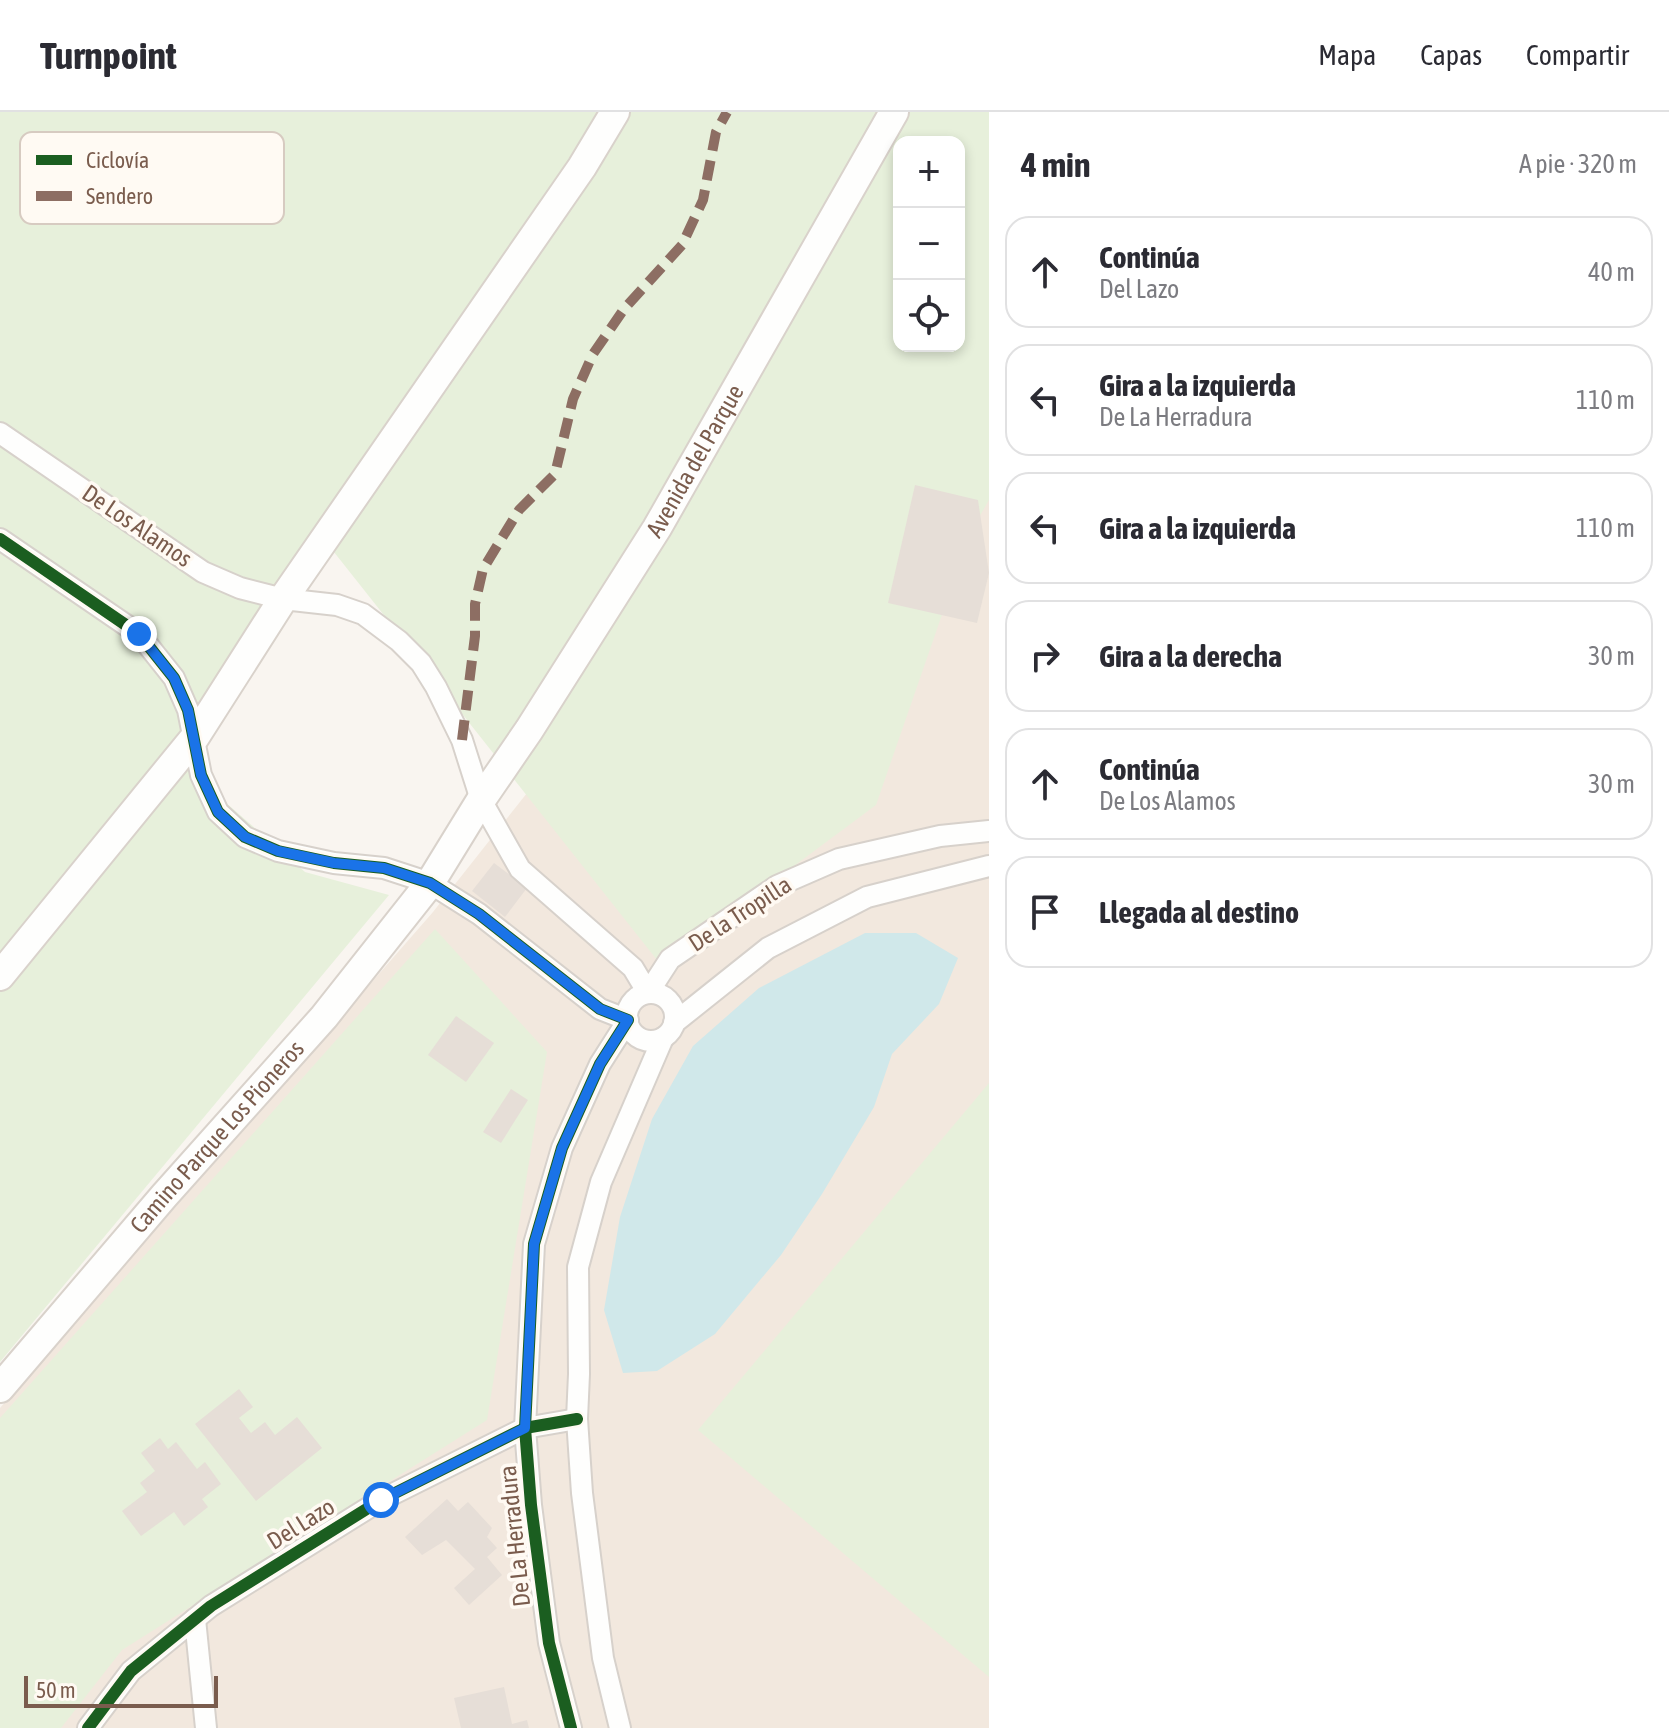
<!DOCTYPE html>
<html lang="es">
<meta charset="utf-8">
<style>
:root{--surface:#fff;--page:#f2f2f3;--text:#2b2b33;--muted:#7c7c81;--line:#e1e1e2}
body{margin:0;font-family:"Asap Condensed",sans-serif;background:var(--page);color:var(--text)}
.controls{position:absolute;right:24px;top:24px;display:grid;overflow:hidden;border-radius:16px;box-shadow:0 4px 12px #0003}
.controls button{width:72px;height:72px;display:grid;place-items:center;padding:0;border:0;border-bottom:2px solid var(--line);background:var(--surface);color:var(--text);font:40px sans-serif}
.scale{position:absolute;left:24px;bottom:20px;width:194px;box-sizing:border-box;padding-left:8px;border:4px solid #7a5c4d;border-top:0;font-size:22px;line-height:28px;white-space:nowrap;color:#7a5c4d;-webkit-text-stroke:6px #fffaf3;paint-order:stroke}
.stop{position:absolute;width:24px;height:24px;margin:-18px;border:6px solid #1a73e8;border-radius:50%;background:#fff}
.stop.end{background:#1a73e8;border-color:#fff;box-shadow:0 2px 8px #0008}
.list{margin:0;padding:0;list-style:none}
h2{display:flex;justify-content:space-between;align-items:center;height:104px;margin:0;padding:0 32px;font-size:34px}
h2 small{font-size:26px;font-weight:400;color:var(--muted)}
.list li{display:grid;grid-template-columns:52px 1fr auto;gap:24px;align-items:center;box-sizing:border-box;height:112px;margin:0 16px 16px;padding:0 16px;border:2px solid var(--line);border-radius:24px}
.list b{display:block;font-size:30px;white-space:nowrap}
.list p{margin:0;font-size:26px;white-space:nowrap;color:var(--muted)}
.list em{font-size:26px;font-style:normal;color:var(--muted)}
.icon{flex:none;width:44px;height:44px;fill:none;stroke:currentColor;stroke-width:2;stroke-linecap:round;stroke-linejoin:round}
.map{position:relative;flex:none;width:989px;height:1616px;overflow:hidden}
header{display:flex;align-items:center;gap:48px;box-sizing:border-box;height:112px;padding:0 40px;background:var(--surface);border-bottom:2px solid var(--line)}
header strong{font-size:38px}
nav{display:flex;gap:44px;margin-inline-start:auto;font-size:28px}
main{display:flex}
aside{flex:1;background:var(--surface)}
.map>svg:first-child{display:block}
.residential{fill:#f2e8de}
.green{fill:#e7f0db;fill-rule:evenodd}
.water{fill:#d0e8ea}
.building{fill:#e6ded7}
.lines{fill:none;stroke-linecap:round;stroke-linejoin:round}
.minor-casing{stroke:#d7d1cb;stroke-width:24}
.secondary-casing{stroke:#d9d2cb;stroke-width:32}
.minor{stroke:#fefefd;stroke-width:20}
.secondary{stroke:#fefefd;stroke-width:28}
.quiet{stroke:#8d6e63;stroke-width:10;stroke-dasharray:20 10;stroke-linecap:butt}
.cycleway-casing{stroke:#fffaf3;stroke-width:17}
.cycleway{stroke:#1b5e20;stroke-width:12}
.route{stroke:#1a73e8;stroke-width:10}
.labels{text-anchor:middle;stroke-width:7;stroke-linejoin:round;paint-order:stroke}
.street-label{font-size:24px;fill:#7a5c4d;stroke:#fffaf3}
.key{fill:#fffaf3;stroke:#d7cbc1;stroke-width:2}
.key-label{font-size:22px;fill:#7a5c4d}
</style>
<header>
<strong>Turnpoint</strong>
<nav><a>Mapa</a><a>Capas</a><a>Compartir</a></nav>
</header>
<main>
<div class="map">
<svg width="989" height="1616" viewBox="0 0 989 1616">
<rect width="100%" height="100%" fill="#f9f5f0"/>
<!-- residential -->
<polygon class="residential" points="989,0 989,1616 0,1616 0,1296 433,800 614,571 899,234 959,234 959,30"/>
<!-- green -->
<g class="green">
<path d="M0,0H989V388L971,419L876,693L661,853L326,430L168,640L305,760L389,783L0,1250ZM899,30H959V234H899Z"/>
<polygon points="435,817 547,940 487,1308 122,1538 61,1616 0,1616 0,1306"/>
<polygon points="989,971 989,1565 698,1318"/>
</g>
<!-- water -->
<polygon class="water" points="865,821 916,821 958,846 939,892 892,942 874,995 822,1082 781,1143 715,1222 657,1259 623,1261 604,1198 620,1105 652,1007 693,934 759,876"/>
<!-- building -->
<g class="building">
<polygon points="915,373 978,388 989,461 977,511 888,491"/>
<polygon points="494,751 527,776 505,805 472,779"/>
<polygon points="456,904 494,931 466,970 428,943"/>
<polygon points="511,977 528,988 501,1031 483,1020"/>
<polygon points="239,1277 253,1295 239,1306 251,1321 265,1310 275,1323 297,1305 322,1336 256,1389 195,1312"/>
<polygon points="160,1326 168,1337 176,1330 197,1357 205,1350 221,1372 202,1387 208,1395 184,1414 174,1400 141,1424 122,1399 147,1380 140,1371 155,1359 141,1341"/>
<polygon points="447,1387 458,1399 468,1390 492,1416 487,1425 497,1436 487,1445 502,1463 469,1493 454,1476 475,1457 446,1428 422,1443 405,1425"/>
<polygon points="504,1575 512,1612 527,1608 529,1616 461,1616 454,1586"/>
</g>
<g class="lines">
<defs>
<g id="minor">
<polyline points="0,321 203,460 240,476 283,487 337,493 363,502 399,529 421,551 436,575 462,628 481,688 520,757 633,856 648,881 670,847 777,774 839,747 940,724 989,719"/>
<polyline points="0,427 139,522 174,566 188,598 201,663 218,700 245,725 278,739 334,751 384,756 430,771 479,802 600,897 628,908 600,952 562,1036 534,1132 525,1316 531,1393 549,1531 571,1616"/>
<circle cx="651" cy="905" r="24"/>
<polyline points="674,911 768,836 867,785 989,754"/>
<polyline points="195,1507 206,1616"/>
<polyline points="88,1616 131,1559 211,1494 381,1388 525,1316 577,1307"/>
<polyline points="620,1616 603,1546 582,1381 577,1307 579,1262 578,1155 601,1070 663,926"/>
</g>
<g id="secondary">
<polyline points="0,864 195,625 283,487 582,55 615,0"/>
<path id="s1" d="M0,1276L164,1084L324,905L430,771L481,688L529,618L657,416L894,0"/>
</g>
</defs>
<!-- minor casing -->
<use href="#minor" class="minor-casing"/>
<!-- secondary casing -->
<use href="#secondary" class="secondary-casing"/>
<!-- minor -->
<use href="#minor" class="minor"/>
<!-- secondary -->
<use href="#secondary" class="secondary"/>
<!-- quiet -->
<polyline class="quiet" points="462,628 475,524 475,492 483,457 519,398 555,362 573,287 593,242 624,197 682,133 703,88 716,20 727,0"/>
<defs>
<g id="cycleway">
<polyline points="0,427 139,522 174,566 188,598 201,663 218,700 245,725 278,739 334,751 384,756 430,771 479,802 600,897 628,908 600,952 562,1036 534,1132 525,1316 531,1393 549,1531 571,1616"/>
<polyline points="88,1616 131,1559 211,1494 381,1388 525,1316 577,1307"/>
</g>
</defs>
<!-- cycleway casing -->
<use href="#cycleway" class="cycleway-casing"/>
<!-- cycleway -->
<use href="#cycleway" class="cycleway"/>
</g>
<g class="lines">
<!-- route -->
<polyline class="route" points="139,522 174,566 188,598 201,663 218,700 245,725 278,739 334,751 384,756 430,771 479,802 600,897 628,908 600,952 562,1036 534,1132 525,1316 381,1388"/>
</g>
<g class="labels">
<!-- street labels -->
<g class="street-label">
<text dy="8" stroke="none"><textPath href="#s1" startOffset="1162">Avenida del Parque</textPath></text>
<text transform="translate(137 414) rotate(34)" y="8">De Los Alamos</text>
<text transform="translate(740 802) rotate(-33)" y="8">De la Tropilla</text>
<text dy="8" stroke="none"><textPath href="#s1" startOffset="332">Camino Parque Los Pioneros</textPath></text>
<text transform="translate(301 1412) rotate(-32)" y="8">Del Lazo</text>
<text transform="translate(515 1424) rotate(-96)" y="8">De La Herradura</text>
</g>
</g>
<!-- legend -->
<rect x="20" y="20" width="264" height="92" rx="12" class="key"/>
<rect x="36" y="43" width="36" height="10" fill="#1b5e20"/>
<rect x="36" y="79" width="36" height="10" fill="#8d6e63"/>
<g class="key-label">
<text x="86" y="56">Ciclovía</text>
<text x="86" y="92">Sendero</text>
</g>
</svg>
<div class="controls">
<button>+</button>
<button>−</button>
<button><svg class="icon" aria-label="locate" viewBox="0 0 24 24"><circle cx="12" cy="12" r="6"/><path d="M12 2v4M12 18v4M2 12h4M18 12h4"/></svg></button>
</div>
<div class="scale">50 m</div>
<div class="stop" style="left:381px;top:1388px"></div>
<div class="stop end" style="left:139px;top:522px"></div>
</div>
<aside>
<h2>4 min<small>A pie · 320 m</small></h2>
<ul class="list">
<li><svg class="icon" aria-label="ahead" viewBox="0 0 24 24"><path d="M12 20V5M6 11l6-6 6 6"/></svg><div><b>Continúa</b><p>Del Lazo</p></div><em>40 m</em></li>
<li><svg class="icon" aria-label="left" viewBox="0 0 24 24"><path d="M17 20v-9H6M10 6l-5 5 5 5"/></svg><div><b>Gira a la izquierda</b><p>De La Herradura</p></div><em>110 m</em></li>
<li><svg class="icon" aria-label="left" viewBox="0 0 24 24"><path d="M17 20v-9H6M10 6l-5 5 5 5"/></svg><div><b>Gira a la izquierda</b></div><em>110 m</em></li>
<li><svg class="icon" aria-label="right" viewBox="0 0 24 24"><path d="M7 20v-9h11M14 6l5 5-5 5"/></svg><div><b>Gira a la derecha</b></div><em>30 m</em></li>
<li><svg class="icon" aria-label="ahead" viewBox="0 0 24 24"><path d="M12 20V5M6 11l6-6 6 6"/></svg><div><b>Continúa</b><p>De Los Alamos</p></div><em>30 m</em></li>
<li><svg class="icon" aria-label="arrive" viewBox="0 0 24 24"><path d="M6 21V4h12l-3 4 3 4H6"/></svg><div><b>Llegada al destino</b></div></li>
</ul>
</aside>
</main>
